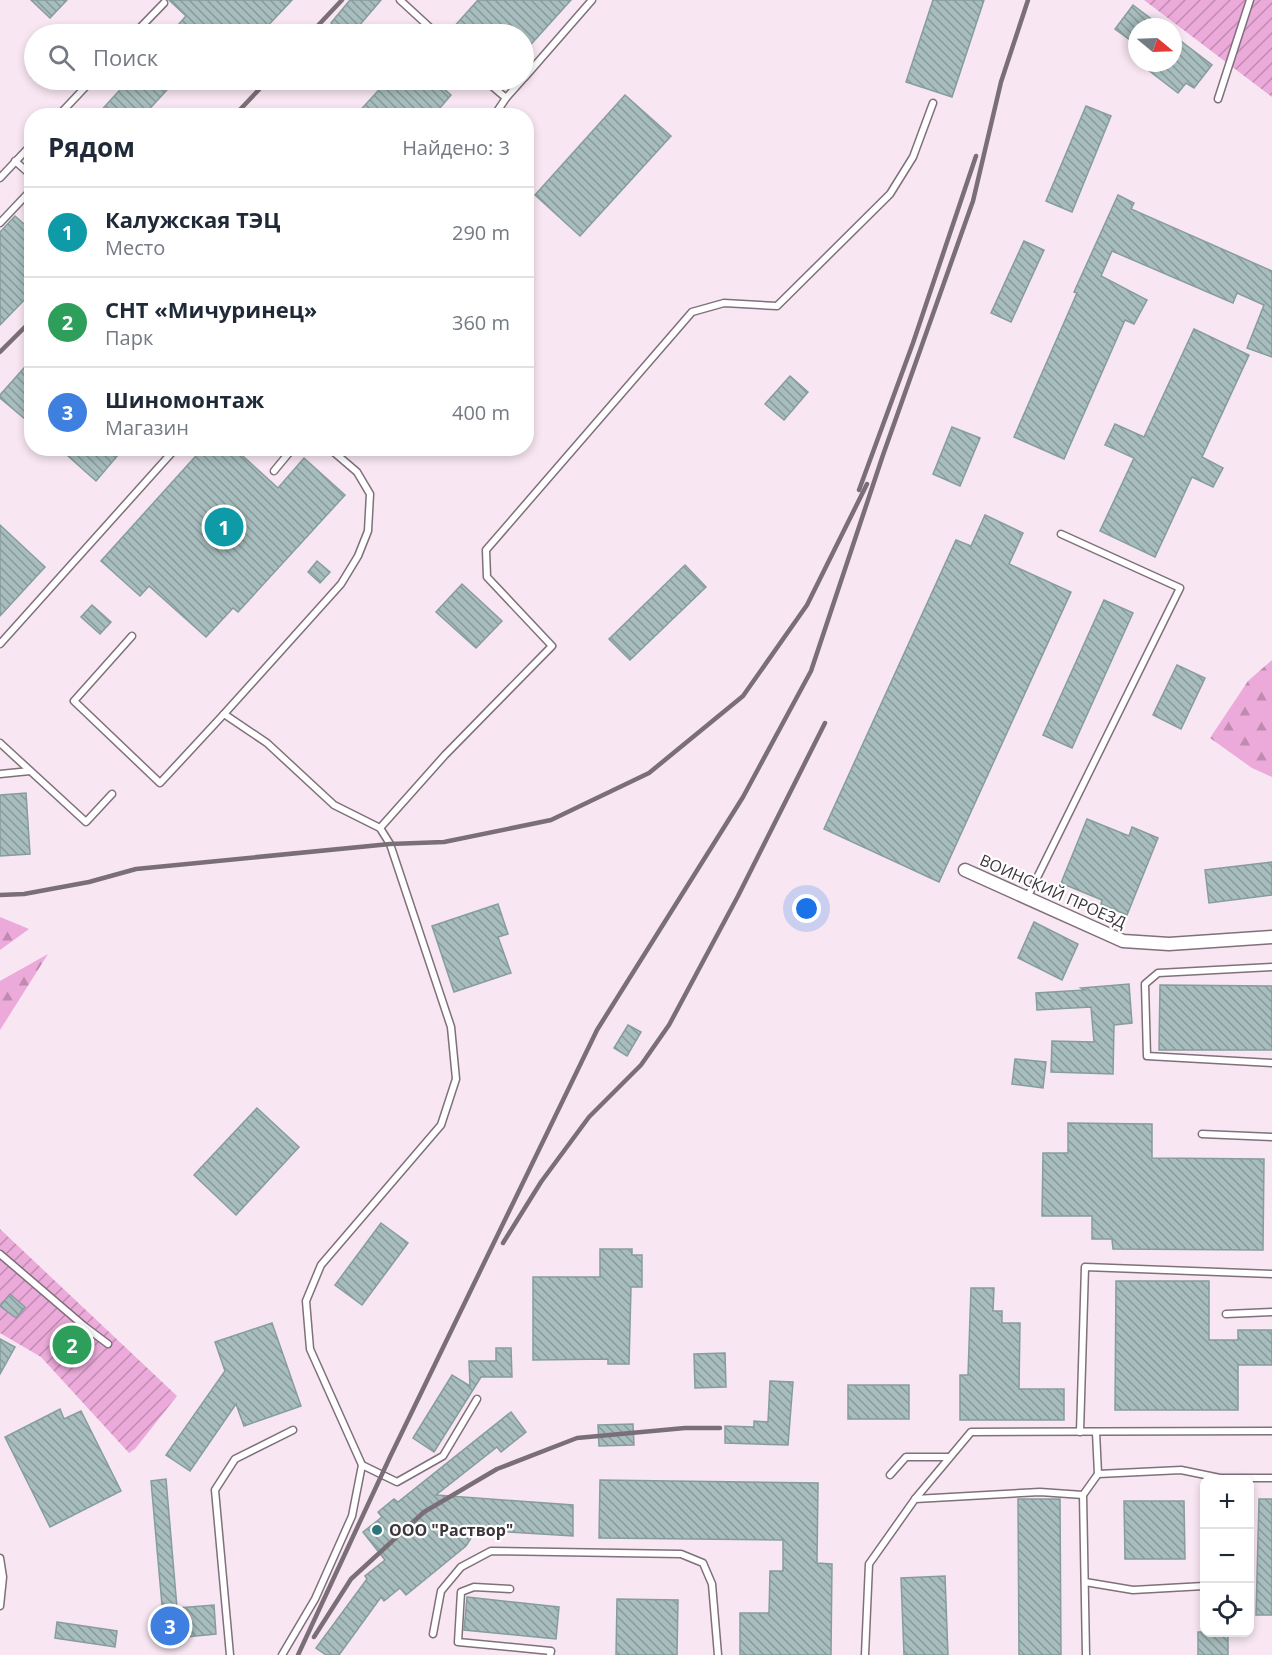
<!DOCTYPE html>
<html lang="ru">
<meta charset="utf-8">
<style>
:root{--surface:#fff;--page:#f2f2f3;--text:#1f2937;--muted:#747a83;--line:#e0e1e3;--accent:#d93025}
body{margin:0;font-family:"Open Sans",sans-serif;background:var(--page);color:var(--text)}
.controls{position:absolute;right:18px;bottom:18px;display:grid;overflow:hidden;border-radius:12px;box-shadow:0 3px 9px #0003}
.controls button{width:54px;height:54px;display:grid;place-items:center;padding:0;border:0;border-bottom:2px solid var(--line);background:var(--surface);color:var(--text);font:30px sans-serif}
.compass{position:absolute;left:1128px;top:18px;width:54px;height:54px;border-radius:50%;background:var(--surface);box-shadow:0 3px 9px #0003;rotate:109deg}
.you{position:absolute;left:807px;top:909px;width:21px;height:21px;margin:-15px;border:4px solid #fff;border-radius:50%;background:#1a73e8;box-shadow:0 0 0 9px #1a73e833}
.badge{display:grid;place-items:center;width:39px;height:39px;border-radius:50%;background:var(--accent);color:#fff;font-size:20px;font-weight:700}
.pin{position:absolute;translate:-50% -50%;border:3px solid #fff;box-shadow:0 2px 6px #0006}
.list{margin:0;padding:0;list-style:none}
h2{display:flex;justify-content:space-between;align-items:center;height:78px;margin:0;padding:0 24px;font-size:26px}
h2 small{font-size:20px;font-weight:400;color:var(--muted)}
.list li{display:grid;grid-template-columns:39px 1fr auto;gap:18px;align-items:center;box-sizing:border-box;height:90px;padding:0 24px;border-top:2px solid var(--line)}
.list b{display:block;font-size:22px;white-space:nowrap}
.list p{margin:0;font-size:20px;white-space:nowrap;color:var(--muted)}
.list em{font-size:20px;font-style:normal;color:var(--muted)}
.icon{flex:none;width:33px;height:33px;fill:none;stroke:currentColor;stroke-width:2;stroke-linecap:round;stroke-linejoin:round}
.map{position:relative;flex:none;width:1272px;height:1655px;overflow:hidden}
.search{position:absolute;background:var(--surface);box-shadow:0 3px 9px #0003;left:24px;top:24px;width:510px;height:66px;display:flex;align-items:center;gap:15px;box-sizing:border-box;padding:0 21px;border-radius:33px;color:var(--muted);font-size:22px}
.panel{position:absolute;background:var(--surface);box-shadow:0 3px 9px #0003;left:24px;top:108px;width:510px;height:348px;border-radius:24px}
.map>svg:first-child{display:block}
.forest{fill:url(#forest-firs)}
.garden{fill:url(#garden-furrows)}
.building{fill:url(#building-back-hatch);stroke:#879d9d;stroke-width:1.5}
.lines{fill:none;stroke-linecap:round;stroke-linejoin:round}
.lane-casing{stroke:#7f707b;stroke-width:9}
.street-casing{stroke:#7f707b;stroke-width:15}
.lane{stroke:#fff;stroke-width:6}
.street{stroke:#fff;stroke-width:12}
.rail{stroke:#7a6f76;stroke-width:4.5}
.poi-dot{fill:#2c7679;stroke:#fff;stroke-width:2}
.labels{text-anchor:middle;stroke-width:4.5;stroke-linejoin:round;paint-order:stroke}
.street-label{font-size:16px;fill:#3c3539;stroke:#fff}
.poi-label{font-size:16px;font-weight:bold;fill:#3c3539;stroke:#fff;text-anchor:start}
</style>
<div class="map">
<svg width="1272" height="1655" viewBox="0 0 1272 1655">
<defs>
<pattern id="forest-firs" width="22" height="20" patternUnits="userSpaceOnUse" patternTransform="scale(1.5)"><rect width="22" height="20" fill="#ebaad9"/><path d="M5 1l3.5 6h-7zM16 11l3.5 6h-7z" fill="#c08bb1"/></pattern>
<pattern id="garden-furrows" width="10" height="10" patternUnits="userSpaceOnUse" patternTransform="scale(1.5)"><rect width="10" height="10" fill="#ebaad9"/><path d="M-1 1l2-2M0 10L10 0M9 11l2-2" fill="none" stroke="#c08bb1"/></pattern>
<pattern id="building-back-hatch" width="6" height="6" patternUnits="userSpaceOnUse" patternTransform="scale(1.5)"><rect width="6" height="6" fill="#a7bdbe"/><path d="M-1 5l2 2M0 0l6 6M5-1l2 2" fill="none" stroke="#899a9b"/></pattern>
</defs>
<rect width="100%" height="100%" fill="#f8e6f2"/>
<!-- forest -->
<g class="forest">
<polygon points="1272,660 1272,777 1252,768 1210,738 1248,681"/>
<polygon points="0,917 29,929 0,950"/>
<polygon points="48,954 0,1030 0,981"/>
</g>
<!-- garden -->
<g class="garden">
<polygon points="1144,0 1272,0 1272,97"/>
<polygon points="0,1229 177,1396 135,1449 129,1453 41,1357 0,1333"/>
</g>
<!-- building -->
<g class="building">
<polygon points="31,0 67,0 50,18"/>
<polygon points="169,0 292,0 260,34 170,34 186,16"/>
<polygon points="350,0 381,0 352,34 345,34 331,23"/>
<polygon points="478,0 571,0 524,52 524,34 458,34 452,29"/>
<polygon points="933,0 984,0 952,97 906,82"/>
<polygon points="1133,5 1162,27 1137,27 1137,45 1115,29"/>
<polygon points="1173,35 1212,65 1194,88 1186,83 1178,93 1139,63 1173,63"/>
<polygon points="129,80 176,80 143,116 96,116"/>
<polygon points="388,80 434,80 451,95 433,116 355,116"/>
<polygon points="625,95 671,136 580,236 535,195"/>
<polygon points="1086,106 1111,116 1072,212 1046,201"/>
<polygon points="1118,195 1134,203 1131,209 1272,271 1272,357 1247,348 1264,305 1237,293 1233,303 1112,251 1101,276 1147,300 1134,324 1125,320 1064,459 1014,437 1077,293 1074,292"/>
<polygon points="15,216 32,231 32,292 0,325 0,232"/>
<polygon points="1024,241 1044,250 1011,322 991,313"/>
<polygon points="1194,329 1249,355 1202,457 1223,468 1213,487 1192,477 1155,557 1100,531 1134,458 1105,445 1115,424 1144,437"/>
<polygon points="32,359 32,425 0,398 0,395"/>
<polygon points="790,376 808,392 784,420 765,404"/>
<polygon points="952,427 980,438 960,486 933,474"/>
<polygon points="59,448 124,448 96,481"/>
<polygon points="203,448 234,448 278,488 304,458 345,495 238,612 233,608 206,637 149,586 140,596 101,561"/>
<polygon points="985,515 1023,533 1009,564 1071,592 939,882 824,829 956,540 971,546"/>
<polygon points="0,525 45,567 0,616"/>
<polygon points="317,561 330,572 320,583 308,572"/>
<polygon points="685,565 706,587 630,660 609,639"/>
<polygon points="462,584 502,621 476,648 436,612"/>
<polygon points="1104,600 1133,613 1072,748 1043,735"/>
<polygon points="92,605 111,622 100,634 81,617"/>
<polygon points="1177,665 1205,678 1181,729 1153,715"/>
<polygon points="26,793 30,854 0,856 0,795"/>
<polygon points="1087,819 1129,836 1132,827 1158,838 1127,915 1101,904 1102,900 1061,883"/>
<polygon points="1272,862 1272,895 1209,903 1205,870"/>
<polygon points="498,904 508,934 498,937 511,973 454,992 432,926"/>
<polygon points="1034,922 1078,944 1062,980 1018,958"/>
<polygon points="1129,984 1132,1023 1114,1025 1113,1074 1051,1072 1052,1041 1094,1042 1091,1007 1037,1010 1036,993 1085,990 1081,988"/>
<polygon points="1160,985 1272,986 1272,1050 1159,1050"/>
<polygon points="628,1025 641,1032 627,1056 614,1048"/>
<polygon points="1015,1059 1046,1062 1043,1088 1012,1084"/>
<polygon points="257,1108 299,1147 236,1215 194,1175"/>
<polygon points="1068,1123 1152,1124 1152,1158 1264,1159 1263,1250 1113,1249 1112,1239 1092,1239 1092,1216 1042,1216 1043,1153 1068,1153"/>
<polygon points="381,1223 408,1243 362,1305 335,1285"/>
<polygon points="600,1249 632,1249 632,1255 642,1255 642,1287 631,1287 629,1364 608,1364 608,1359 533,1360 533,1277 600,1277"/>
<polygon points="1116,1281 1209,1281 1209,1340 1238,1340 1238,1330 1272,1330 1272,1365 1238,1365 1238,1410 1115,1410"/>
<polygon points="971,1288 994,1288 993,1311 1002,1311 1002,1323 1020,1323 1019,1389 1064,1389 1064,1420 960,1420 960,1375 968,1375"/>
<polygon points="10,1294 25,1307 16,1318 0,1306"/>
<polygon points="272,1323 301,1406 244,1426 236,1404 190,1471 166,1455 225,1371 215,1342"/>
<polygon points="0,1339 15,1347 0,1374"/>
<polygon points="496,1348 511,1348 512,1377 481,1377 434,1452 413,1438 452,1375 470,1386 469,1361 496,1361"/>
<polygon points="725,1353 726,1387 695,1388 694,1354"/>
<polygon points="770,1381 793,1382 788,1445 725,1443 725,1426 754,1427 754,1421 768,1422"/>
<rect x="848" y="1385" width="61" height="34"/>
<polygon points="60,1409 64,1419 81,1411 121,1491 50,1527 5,1437"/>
<polygon points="511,1412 526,1432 501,1452 497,1447 436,1495 573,1505 573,1536 476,1530 466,1546 406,1595 400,1588 384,1601 381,1597 339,1655 326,1655 316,1648 367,1579 365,1576 385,1560 363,1532 382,1517 378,1512 394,1499 398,1502"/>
<polygon points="633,1424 634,1445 599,1446 598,1425"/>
<polygon points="166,1479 177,1608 214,1605 216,1634 165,1639 151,1481"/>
<polygon points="600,1480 818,1483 817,1563 832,1564 831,1655 740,1655 740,1613 769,1613 770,1571 783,1571 783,1540 599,1538"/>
<polygon points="1018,1499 1060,1499 1061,1655 1019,1655"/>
<polygon points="1259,1499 1272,1499 1272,1615 1256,1615"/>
<polygon points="1124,1501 1184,1501 1185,1559 1125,1559"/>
<polygon points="945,1576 948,1655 904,1655 901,1578"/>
<polygon points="467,1597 559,1607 556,1639 464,1630"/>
<polygon points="617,1599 678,1600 677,1655 616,1655"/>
<polygon points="57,1622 117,1631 115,1647 55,1638"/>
<rect x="1198" y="1632" width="30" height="23"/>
</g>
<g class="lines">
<defs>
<g id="lane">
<polyline points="400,0 437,34"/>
<polyline points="134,34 164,3"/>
<polyline points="524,78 592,0"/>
<polyline points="485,80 506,98 522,80"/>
<polyline points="1218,99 1250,0"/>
<polyline points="58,116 92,80"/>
<polyline points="494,116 506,98"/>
<polyline points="15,161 32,176"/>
<polyline points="0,178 32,144"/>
<polyline points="0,223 32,189"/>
<polyline points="274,471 293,448"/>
<polyline points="132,636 74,701 160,783 224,714 267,743 334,805 380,828 390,844 451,1027 456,1079 441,1125 321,1265 306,1301 310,1349 362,1465 352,1516 315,1599 282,1655"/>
<polyline points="0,644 176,448"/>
<polyline points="224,714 341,584 358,556 368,531 370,494 357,472 329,448"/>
<polyline points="0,743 86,822 112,794"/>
<polyline points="0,774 30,771"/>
<polyline points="380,828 445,755 552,646 487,577 486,550 692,312 724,303 777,306 890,194 913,157 933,103"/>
<polyline points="1027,898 1180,588 1061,534"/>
<polyline points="1272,967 1158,973 1145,984 1147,1056 1272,1063"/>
<polyline points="1202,1134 1272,1137"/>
<polyline points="0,1254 84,1326 108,1344"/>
<polyline points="1226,1314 1272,1312"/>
<polyline points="1080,1432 1085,1267 1272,1274"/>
<polyline points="362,1465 397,1482 443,1456 477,1399"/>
<polyline points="1098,1474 1181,1470 1220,1478 1272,1478"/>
<polyline points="890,1475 906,1457 949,1457"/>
<polyline points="915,1499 1040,1492 1083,1495"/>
<polyline points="0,1558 3,1577 0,1606"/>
<polyline points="1085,1582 1133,1590 1204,1586"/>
<polyline points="510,1589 474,1587 461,1592 458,1642 551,1651 550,1655"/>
<polyline points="433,1634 441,1591 461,1567 491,1551 681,1554 703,1563 712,1584 718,1655"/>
<polyline points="230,1655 215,1490 235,1459 293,1430"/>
<polyline points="865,1655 869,1564 915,1499 971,1432 1272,1431"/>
<polyline points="1086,1655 1083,1495 1098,1474 1096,1432"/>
</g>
<polyline id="street" points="965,870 1123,941 1169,944 1272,937"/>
</defs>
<!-- lane casing -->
<use href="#lane" class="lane-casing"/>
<!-- street casing -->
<use href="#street" class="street-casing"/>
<!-- lane -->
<use href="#lane" class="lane"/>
<!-- street -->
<use href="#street" class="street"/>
<!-- rail -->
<g class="rail">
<polyline points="310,34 342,0"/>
<polyline points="234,116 268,80"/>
<polyline points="0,352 32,320"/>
<polyline points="859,490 913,343 976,156"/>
<polyline points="0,895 24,894 89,882 136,869 390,844 444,842 551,820 649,773 743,696 807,605 867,484"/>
<polyline points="503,1243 541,1182 589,1117 641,1065 669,1025 738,896 825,723"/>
<polyline points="314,1637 351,1579 424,1512 497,1469 577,1438 685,1428 720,1428"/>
<polyline points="298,1655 390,1457 597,1030 743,797 811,671 883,455 973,201 1001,82 1028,0"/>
</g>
</g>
<!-- markers -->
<circle class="poi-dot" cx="377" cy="1530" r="6"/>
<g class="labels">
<!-- street labels -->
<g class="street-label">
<text transform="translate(1053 891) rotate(24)" y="6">ВОИНСКИЙ ПРОЕЗД</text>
</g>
<!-- poi labels -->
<g class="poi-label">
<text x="389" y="1536">ООО "Раствор"</text>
</g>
</g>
</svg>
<div class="controls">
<button>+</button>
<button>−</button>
<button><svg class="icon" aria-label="locate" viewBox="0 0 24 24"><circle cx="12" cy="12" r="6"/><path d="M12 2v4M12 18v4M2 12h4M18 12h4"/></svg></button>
</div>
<svg class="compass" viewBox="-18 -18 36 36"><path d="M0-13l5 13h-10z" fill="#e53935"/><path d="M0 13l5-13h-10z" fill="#747a83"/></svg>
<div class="you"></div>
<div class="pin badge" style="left:224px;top:527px;background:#0f9aa8">1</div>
<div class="pin badge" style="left:72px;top:1345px;background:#2e9e5b">2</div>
<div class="pin badge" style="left:170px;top:1626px;background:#3f7fe0">3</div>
<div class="search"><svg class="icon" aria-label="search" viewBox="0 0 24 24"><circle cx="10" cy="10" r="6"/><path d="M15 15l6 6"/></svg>Поиск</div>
<section class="panel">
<h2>Рядом<small>Найдено: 3</small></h2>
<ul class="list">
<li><span class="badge" style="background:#0f9aa8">1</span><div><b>Калужская ТЭЦ</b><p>Место</p></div><em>290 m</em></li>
<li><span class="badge" style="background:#2e9e5b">2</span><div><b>СНТ «Мичуринец»</b><p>Парк</p></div><em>360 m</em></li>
<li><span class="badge" style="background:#3f7fe0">3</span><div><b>Шиномонтаж</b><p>Магазин</p></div><em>400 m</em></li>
</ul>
</section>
</div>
